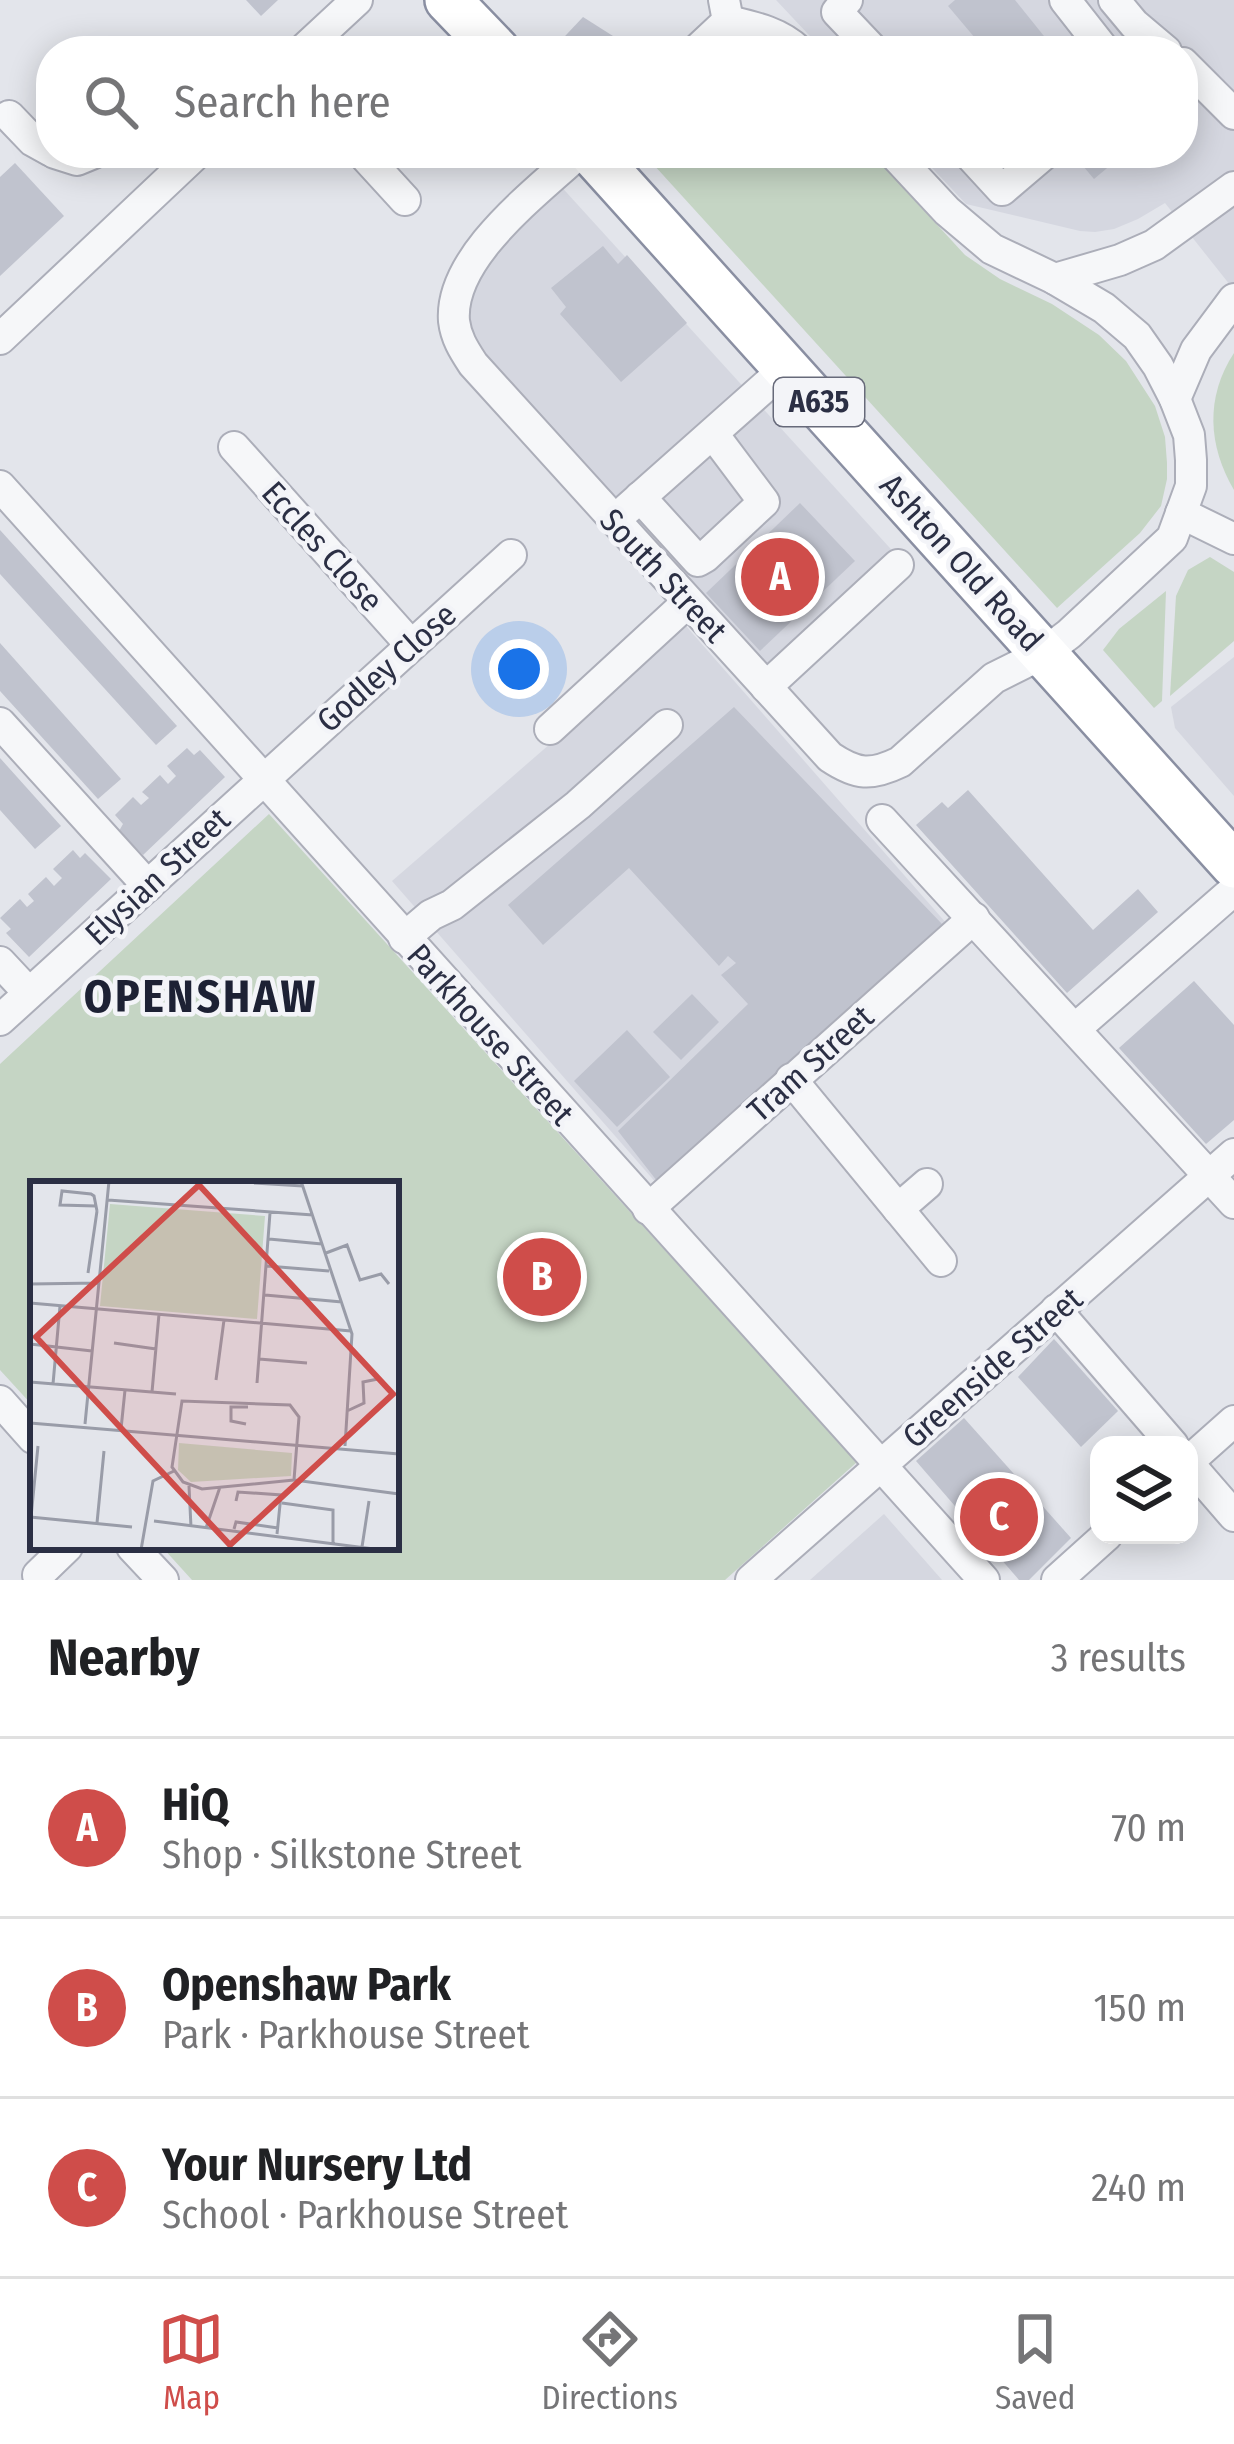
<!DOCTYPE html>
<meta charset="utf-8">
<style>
:root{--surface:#fff;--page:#f2f2f2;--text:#202124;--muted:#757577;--line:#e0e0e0;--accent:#cf4d4a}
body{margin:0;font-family:"Fira Sans Condensed",sans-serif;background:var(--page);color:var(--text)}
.controls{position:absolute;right:36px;bottom:36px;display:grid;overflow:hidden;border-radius:24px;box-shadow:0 6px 30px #0003}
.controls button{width:108px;height:108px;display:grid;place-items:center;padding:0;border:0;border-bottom:3px solid var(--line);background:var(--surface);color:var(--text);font:60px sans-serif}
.you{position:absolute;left:519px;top:669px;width:42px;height:42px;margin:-30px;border:9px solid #fff;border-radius:50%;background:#1a73e8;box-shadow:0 0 0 18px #1a73e833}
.badge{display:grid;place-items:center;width:78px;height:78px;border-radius:50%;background:var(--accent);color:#fff;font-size:39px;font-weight:700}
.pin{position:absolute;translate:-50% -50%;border:6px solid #fff;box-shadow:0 3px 12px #0006}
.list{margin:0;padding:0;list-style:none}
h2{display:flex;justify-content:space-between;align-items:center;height:156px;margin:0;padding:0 48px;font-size:51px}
h2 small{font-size:39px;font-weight:400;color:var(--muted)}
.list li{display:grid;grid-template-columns:78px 1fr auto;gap:36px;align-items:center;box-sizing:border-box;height:180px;padding:0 48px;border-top:3px solid var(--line)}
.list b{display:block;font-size:45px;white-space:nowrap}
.list p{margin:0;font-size:39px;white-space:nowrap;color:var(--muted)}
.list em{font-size:39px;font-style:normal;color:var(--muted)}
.icon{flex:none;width:66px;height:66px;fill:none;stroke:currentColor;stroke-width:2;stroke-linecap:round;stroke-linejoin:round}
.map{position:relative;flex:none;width:1234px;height:1580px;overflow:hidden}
.search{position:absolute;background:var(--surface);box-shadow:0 6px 30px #0003;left:36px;right:36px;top:36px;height:132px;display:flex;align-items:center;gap:30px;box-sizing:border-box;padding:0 42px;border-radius:48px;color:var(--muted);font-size:45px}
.sheet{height:696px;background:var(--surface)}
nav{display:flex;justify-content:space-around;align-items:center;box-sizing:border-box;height:168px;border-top:3px solid var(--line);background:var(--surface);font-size:33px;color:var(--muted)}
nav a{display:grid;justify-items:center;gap:6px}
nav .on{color:var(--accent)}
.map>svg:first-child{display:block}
.built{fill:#d5d7e0}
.green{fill:#c5d5c4}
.building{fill:#c0c3ce}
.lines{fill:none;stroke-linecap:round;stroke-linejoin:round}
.minor-casing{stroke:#acaeb9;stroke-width:34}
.highway-casing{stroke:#8a8fa2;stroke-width:50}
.minor{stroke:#f6f7f9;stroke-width:30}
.highway{stroke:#fff;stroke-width:45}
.labels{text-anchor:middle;stroke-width:9;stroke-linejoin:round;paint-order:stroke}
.shield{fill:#f3f4f8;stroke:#676a7a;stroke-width:3}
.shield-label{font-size:30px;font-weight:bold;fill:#2b2f44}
.street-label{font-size:33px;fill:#2b2f44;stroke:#f3f4f8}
.district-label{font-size:45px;font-weight:bold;letter-spacing:3px;fill:#1d2134;stroke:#f3f4f8}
.inset-road{fill:none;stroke:#999ca8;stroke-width:3}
.view{fill:#cf4d4a;fill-opacity:0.15;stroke:#cf4d4a;stroke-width:6}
.inset-edge{fill:none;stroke:#2b2f44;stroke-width:6}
</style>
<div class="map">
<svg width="1234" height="1580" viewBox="0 0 1234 1580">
<rect width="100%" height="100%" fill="#e3e5eb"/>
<!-- built -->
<g class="built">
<polygon points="776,0 1234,0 1234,290 1165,203 1138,219 1114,229 1095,232 1080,231 966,204 918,153 1183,153 1183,51 824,51"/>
<polygon points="557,182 899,558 765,676 467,342 461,292"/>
<polygon points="686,626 947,924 658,1185 392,881"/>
<polygon points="1234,657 1234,796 1175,728 1171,707"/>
<polygon points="884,1514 942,1580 810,1580"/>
</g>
<!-- green -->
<g class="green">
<polygon points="643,153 871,153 965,255 1000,279 1052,304 1099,335 1126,361 1155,406 1165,437 1167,463 1167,479 1161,506 1140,533 1057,608"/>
<path d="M1234,353V490C1208,446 1205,397 1234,353Z"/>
<polygon points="1210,557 1234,572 1234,641 1170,696 1176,596 1188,570"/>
<polygon points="1166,591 1162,701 1154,708 1103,650 1119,629"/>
<polygon points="269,814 857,1462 725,1580 192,1580 162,1547 396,1547 396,1184 33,1184 33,1406 0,1370 0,1064"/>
</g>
<!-- building -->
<g class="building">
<polygon points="246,0 278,0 261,16"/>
<polygon points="955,0 1015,0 1056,51 986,51 948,6"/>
<polygon points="583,17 613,36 604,51 551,51"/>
<polygon points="1072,153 1125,153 1094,179"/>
<polygon points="15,163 64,216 0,276 0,177"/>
<polygon points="603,246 618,264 627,255 687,323 621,382 560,314 566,307 551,288"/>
<polygon points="800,503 855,561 760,651 706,593"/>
<polygon points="0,530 177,726 156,745 0,574"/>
<polygon points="0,643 121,779 98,799 0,691"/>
<polygon points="734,707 942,924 657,1181 618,1131 748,1004 721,975 736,963 728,956 719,966 629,868 543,945 508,905"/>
<polygon points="187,748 194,755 200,750 225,777 143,855 119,831 123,824 115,815 133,797 141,805 149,798 142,792 160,775 168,784 176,776 167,766"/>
<polygon points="0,758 61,826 35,849 0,810"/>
<polygon points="968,790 1093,930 1138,889 1158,912 1067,993 916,825 942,802 948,808"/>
<polygon points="73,850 80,858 85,853 111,879 29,957 6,933 11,929 0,918 20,899 27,907 34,901 28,894 46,877 54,886 62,878 53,869"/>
<polygon points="1194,981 1234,1025 1234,1120 1206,1144 1119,1048"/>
<polygon points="692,994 719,1022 681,1060 653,1032"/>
<polygon points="627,1030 670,1077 617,1127 574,1081"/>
<polygon points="1054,1339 1118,1411 1081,1447 1018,1377"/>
<polygon points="964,1418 1071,1538 1029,1580 1019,1580 916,1461"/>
</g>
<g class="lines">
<defs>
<g id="minor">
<polyline points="847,0 837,12 874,51"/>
<polyline points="1065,0 1105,51"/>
<polyline points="1114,0 1134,24 1166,51"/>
<path d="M728,21C754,27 779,32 799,51"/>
<polyline points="302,51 357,0"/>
<polyline points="696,51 728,21 724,0"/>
<polyline points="1183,63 1234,114"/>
<polyline points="9,116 33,141 51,151"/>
<polyline points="55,153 77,160 94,153"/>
<polyline points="362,153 405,200"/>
<path d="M579,153C536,193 449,257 454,321C456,338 464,350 473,364L830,757C857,775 871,776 900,762L994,678L1044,653L1069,634L1172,538L1191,486V460L1189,435L1175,399L1158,366L1137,336L1104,308L1055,279L992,249L947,211L893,153"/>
<polyline points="968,153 1002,190 1043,155"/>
<polyline points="1055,279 1120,260 1154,245 1234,187"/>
<polyline points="0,339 197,153"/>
<polyline points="1175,399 1196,350 1234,299"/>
<polyline points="234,447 411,645"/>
<polyline points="0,486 984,1580"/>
<polyline points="640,497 698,561 705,557 764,502 713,434"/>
<polyline points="627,509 787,367"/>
<polyline points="1181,513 1234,539"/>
<polyline points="766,687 898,565"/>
<polyline points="0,723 148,886"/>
<polyline points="550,729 688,602"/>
<polyline points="882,820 1234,1203"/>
<polyline points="404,938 431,915 452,905 578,805 667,725"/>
<polyline points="0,962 29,993"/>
<polyline points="0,1020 511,555"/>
<polyline points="1076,1028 1234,890"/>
<polyline points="791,1079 941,1261"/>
<polyline points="648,1209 974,918"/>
<polyline points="898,1209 927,1184"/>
<polyline points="1056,1310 1173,1445"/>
<polyline points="0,1401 33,1438"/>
<polyline points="1189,1461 1234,1421"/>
<polyline points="1189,1464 1234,1516"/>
<polyline points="132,1547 163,1580"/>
<polyline points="38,1575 67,1547"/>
<polyline points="751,1580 1234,1154"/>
<polyline points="1057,1580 1107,1535"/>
</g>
<g id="highway">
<polyline points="448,0 497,51"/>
<polyline points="592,153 1234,865"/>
</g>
</defs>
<!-- minor casing -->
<use href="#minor" class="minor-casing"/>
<!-- highway casing -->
<use href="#highway" class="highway-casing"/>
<!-- minor -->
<use href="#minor" class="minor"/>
<!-- highway -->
<use href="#highway" class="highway"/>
</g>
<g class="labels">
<!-- shield labels -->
<rect class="shield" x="774" y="378" width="90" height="48" rx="9"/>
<g class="shield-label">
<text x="819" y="412">A635</text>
</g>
<!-- street labels -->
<g class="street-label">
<text transform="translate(323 546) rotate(48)" y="12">Eccles Close</text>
<text transform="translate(962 562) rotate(48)" y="12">Ashton Old Road</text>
<text transform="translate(664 575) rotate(47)" y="12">South Street</text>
<text transform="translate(386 667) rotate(-42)" y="12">Godley Close</text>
<text transform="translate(157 876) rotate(-43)" y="12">Elysian Street</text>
<text transform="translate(491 1034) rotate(48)" y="12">Parkhouse Street</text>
<text transform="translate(810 1063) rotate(-42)" y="12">Tram Street</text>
<text transform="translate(992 1367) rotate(-41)" y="12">Greenside Street</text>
</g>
<!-- district labels -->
<g class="district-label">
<text x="201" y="1012">OPENSHAW</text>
</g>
</g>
<!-- overview -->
<g transform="translate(30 1181)">
<rect width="369" height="369" fill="#e3e5eb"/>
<path d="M80,23L235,35L227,138L70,125ZM149,262L262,272L261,295L161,301L148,289Z" fill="#c5d5c4"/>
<path class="inset-road" d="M271,0L322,153L315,265M224,2L273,5M78,19L283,34M66,25L30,24L32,10L61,13L64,15L67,30M239,58L292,63M296,72L317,64L330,99L351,93L359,103M237,85L299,90M58,92L67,30M0,103L69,102M235,114L312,121M0,122L321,150M84,162L126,168M0,163L62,170M229,178L277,182M186,199L194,139M0,201L146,213M227,202L240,32M23,203L30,125M122,211L129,133M317,230L334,222L333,201L348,198M0,242L369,273M55,243L79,0M216,243L201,240V226H218M91,248L95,209M264,299L172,308L153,301L142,286L152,220L260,224L269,236L264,299L369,313M159,305L161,346M206,320L208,311L251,314L247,353M252,322L303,329V362M0,336L102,346M1,336L8,265M124,340L352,369M67,342L74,270M176,347L190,306M204,348L206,341L248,347M332,366L339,320M111,369L123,300L144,290"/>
<path class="view" d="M169,4L363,213L200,364L6,156Z"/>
<rect width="369" height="369" class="inset-edge"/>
</g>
</svg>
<div class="controls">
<button><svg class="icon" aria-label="layers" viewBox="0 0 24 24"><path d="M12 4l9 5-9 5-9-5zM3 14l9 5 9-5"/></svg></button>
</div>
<div class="you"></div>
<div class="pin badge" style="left:780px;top:577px">A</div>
<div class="pin badge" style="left:542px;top:1277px">B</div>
<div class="pin badge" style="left:999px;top:1517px">C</div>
<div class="search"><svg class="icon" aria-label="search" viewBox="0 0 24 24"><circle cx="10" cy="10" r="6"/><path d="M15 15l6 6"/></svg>Search here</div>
</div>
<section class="sheet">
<h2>Nearby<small>3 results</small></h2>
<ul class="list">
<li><span class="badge">A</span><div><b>HiQ</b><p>Shop · Silkstone Street</p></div><em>70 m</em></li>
<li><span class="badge">B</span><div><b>Openshaw Park</b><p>Park · Parkhouse Street</p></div><em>150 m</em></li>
<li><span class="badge">C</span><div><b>Your Nursery Ltd</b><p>School · Parkhouse Street</p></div><em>240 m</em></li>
</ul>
</section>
<nav>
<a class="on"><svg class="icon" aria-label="map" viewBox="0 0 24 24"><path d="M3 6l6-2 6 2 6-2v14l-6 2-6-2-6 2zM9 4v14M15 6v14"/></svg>Map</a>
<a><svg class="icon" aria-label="directions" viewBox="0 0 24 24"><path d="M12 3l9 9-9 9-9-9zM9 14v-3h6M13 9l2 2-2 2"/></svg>Directions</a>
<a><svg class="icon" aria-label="saved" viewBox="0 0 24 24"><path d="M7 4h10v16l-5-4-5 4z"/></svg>Saved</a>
</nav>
